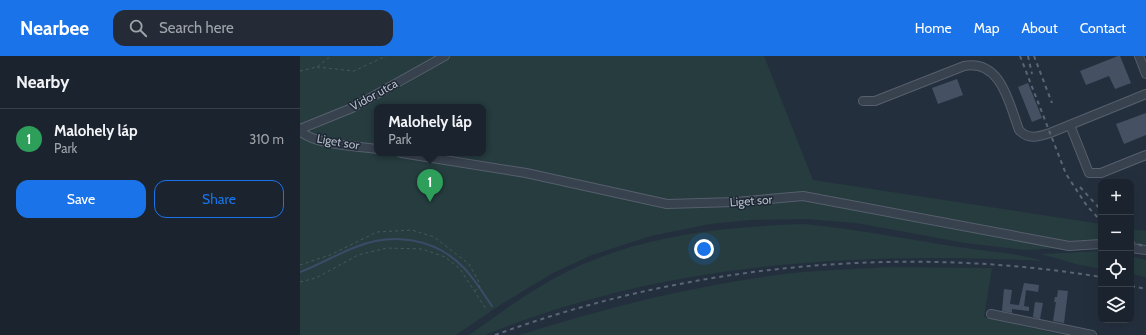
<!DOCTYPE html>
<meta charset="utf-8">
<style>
:root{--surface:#1b232e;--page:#242b36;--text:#f1f3f6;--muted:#a0a4aa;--line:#39404a;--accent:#1a73e8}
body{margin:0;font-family:Cabin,sans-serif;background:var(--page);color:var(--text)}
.controls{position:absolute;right:12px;bottom:12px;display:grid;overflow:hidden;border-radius:8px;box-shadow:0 4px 16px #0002}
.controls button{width:36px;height:36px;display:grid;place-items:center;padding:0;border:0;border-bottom:1px solid var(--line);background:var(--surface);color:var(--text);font:20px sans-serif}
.you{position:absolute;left:404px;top:193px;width:14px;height:14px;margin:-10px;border:3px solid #fff;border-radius:50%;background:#1a73e8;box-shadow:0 0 0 6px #1a73e833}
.badge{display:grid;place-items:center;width:26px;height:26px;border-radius:50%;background:var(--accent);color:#fff;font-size:13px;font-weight:700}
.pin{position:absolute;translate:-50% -33px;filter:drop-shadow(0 1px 2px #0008)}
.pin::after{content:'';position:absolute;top:21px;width:14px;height:12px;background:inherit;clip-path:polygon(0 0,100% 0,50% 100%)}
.popup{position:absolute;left:74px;top:48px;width:112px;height:52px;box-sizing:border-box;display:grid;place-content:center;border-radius:8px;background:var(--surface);filter:drop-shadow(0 1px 3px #0005);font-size:13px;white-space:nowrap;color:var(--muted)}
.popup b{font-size:15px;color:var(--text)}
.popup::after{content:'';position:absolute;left:50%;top:100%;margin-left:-8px;border:8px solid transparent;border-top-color:var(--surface)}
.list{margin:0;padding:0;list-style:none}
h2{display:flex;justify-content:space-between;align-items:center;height:52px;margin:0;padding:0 16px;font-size:17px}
h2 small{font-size:13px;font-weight:400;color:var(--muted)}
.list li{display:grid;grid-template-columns:26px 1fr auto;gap:12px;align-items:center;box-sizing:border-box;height:60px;padding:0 16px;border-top:1px solid var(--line)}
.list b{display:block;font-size:15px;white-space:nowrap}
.list p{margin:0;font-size:13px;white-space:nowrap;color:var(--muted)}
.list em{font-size:13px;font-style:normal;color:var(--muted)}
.actions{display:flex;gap:8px;padding:12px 16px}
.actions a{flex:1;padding:9px 0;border:1px solid var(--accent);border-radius:12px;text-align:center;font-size:14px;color:var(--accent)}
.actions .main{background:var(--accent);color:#fff}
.icon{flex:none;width:22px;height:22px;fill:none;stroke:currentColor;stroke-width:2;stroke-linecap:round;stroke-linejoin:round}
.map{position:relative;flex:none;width:846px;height:279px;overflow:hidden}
header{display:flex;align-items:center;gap:24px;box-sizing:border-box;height:56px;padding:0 20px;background:var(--accent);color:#fff}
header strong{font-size:19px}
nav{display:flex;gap:22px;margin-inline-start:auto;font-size:14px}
.search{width:280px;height:36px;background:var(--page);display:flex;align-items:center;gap:10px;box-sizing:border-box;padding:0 14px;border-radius:12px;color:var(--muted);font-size:15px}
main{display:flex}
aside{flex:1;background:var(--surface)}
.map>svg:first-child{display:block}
.green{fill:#263c3f;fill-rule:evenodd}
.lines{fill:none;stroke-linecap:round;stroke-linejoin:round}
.stream{stroke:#394c67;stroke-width:2}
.building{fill:#455162}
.minor-casing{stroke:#565f6c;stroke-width:10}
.path{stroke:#44595c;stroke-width:1;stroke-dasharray:3 3;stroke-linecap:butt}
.minor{stroke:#38414e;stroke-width:8}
.rail{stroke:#5a6575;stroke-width:2;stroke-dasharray:4 4;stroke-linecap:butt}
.labels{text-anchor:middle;stroke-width:3;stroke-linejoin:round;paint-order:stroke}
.street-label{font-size:12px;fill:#b4bcc9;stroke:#1d2633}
</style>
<header>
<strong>Nearbee</strong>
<div class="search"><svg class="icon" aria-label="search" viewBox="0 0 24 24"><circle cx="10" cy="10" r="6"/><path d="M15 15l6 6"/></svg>Search here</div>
<nav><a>Home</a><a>Map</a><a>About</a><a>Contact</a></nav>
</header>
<main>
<aside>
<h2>Nearby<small></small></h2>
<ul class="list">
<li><span class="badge" style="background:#2e9e5b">1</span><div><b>Malohely láp</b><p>Park</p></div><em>310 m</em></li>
</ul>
<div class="actions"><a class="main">Save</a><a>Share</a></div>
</aside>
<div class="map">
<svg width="846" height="279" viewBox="0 0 846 279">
<rect width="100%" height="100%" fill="#242f3e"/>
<!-- green -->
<g class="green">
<path d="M0,0H464L513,124L801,168V190L725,194L665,187L556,167L505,163L450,164L410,168L351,180L292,199L253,217L200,249L156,279H0ZM77,51H183V97H77Z"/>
<path d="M504,168C558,173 611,184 665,192C691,196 717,197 743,205C555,195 361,207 185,279H169C197,259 224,239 255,222C331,180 419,171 504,168Z"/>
<polygon points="831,173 846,175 846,199 831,195"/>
<polygon points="801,195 801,213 776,208 741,198"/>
<polygon points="831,200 846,204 846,221 831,218"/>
<path d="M586,211L692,212L684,261L763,279H220C305,252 388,231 477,219C513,214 550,214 586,211Z"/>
</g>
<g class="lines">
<!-- stream -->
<path class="stream" d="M0,216C19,209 37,198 56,191C92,176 135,182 163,211C174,222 183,237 192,250"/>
</g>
<!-- building -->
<g class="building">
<polygon points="818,0 820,0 831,27 815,33 809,20 786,29 780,15"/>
<polygon points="657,23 663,39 638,48 632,32"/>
<polygon points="728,27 742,62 732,66 718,31"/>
<polygon points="846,57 846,79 824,88 816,68"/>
<polygon points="724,227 739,229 738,236 726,234 724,250 729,251 729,255 712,253 712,257 702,255 704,233 712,234 710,248 719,249"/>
<polygon points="758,234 768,235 764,267 753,265 756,246 754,246 755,241 757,241"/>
<polygon points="735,246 743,247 740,263 733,261"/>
</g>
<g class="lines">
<defs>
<g id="minor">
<polyline points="839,0 846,18"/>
<path d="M563,45H575L664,10C701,3 709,47 719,74C728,84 738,81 750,77L846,38"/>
<polyline points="770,69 789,117 801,117 846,99"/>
<polyline points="0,73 52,52 145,0"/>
<path d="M0,75C15,89 56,90 77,93"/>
<polyline points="101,97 226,117 367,148 435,146 503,140 769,190 801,188"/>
<polyline points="831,192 846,194"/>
<polyline points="691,258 792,279"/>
</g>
</defs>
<!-- minor casing -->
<use href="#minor" class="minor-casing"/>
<!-- path -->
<g class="path">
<polyline points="17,11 54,15 86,0"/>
<polyline points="0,15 17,11 31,0"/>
<polyline points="0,209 30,199 77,176 112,174 134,181 169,208 178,224 180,232 174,235"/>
<polyline points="0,226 16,222 58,199 87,192 122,193 145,201 160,213 186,253"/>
</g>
<!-- minor -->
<use href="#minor" class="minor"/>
<!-- rail -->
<g class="rail">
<polyline points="720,0 766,118 787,150 801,165"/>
<polyline points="728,0 732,18"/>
<polyline points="734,0 752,47"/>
<polyline points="780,131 801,154"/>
<polyline points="831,185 845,191"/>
<polyline points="831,230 846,233"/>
<path d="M195,279C387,209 599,188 801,221"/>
</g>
</g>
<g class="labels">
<!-- street labels -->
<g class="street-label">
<text transform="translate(74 39) rotate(-29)" y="4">Vidor utca</text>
<text transform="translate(38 86) rotate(10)" y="4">Liget sor</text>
<text transform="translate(451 145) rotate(-4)" y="4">Liget sor</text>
</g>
</g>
</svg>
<div class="controls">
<button>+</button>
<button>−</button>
<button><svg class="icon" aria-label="locate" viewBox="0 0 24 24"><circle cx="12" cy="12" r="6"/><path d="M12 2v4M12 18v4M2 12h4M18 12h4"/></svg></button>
<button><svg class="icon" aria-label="layers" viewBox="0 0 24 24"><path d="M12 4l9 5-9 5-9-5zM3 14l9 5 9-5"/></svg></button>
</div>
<div class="you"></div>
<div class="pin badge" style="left:130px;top:146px;background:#2e9e5b">1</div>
<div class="popup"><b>Malohely láp</b>Park</div>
</div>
</main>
